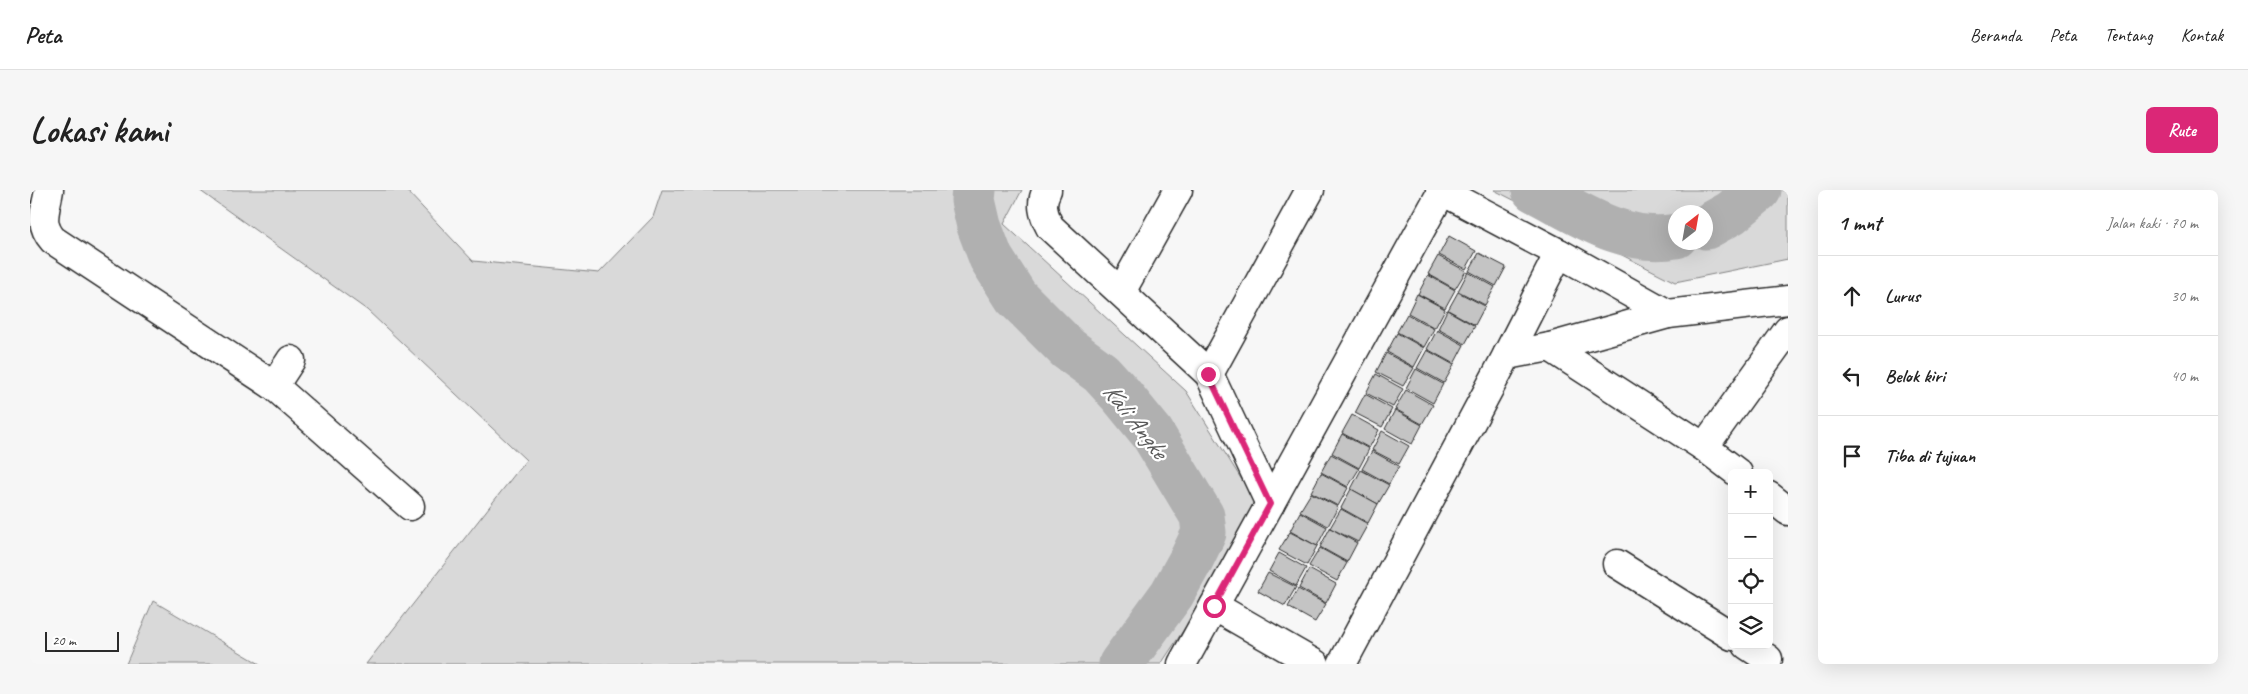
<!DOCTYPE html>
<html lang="id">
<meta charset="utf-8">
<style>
:root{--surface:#fff;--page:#f6f6f6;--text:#222;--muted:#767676;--line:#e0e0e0;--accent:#db2777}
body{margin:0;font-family:Caveat,sans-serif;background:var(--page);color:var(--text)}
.controls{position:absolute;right:15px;bottom:15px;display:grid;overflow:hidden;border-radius:8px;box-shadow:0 5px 20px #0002}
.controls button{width:45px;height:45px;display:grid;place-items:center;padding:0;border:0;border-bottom:1px solid var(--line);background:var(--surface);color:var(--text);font:25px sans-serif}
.compass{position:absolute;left:1638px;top:15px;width:45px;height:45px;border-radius:50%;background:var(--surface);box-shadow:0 5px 20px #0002;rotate:31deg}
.scale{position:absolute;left:15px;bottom:12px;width:74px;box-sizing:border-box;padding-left:5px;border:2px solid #2b2b2b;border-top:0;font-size:14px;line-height:18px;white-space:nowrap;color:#2b2b2b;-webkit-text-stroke:4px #fff;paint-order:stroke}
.stop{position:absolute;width:15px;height:15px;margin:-11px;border:4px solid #db2777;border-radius:50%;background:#fff}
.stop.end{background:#db2777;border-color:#fff;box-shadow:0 1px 5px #0008}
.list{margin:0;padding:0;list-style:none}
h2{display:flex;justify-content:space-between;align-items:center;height:65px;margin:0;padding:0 20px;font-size:21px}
h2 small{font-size:16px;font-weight:400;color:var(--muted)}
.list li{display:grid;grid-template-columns:32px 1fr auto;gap:15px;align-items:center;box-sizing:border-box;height:80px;padding:0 20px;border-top:1px solid var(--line)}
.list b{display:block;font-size:19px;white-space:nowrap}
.list em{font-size:16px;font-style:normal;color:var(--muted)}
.icon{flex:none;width:28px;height:28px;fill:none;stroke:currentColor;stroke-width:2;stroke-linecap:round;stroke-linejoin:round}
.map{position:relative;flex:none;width:1758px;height:474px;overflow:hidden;border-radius:8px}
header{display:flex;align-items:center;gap:30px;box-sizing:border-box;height:70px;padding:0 25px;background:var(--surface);border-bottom:1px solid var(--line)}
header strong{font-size:24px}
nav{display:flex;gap:28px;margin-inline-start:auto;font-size:18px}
.intro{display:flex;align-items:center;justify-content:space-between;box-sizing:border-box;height:120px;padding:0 30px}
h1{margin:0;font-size:35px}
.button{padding:12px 22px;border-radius:8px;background:var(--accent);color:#fff;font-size:18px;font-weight:700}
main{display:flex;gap:30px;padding:0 30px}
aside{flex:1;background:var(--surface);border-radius:8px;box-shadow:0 5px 20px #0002}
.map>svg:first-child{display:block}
.green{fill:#d9d9d9;stroke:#828282;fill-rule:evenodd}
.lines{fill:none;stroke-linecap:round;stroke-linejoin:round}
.river{stroke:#b0b0b0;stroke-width:45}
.building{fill:#c4c4c4;stroke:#2b2b2b}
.minor-casing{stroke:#2b2b2b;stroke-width:31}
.minor{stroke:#fff;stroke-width:28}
.route{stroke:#db2777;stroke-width:6}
.labels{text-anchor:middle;stroke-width:4.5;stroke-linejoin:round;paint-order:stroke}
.water-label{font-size:25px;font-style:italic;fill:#5a5a5a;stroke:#fff}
</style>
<header>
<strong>Peta</strong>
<nav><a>Beranda</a><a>Peta</a><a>Tentang</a><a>Kontak</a></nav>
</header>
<div class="intro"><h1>Lokasi kami</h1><a class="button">Rute</a></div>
<main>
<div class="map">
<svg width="1758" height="474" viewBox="0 0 1758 474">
<rect width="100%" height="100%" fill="#f7f7f7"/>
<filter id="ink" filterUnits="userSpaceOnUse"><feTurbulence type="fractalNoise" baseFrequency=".02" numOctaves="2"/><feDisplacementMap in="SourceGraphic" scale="10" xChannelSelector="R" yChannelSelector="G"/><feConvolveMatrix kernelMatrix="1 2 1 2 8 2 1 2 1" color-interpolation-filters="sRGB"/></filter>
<g filter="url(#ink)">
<!-- green -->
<g class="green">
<polygon points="169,0 376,0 443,71 569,83 623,27 632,0 992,0 974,34 1156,201 1232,322 1131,474 336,474 496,270 337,120"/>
<path d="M1464,0H1758V69L1645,92ZM1646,22H1676V52H1646Z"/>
<polygon points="123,411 230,474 96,474"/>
</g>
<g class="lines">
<!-- river -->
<g class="river">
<polyline points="944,0 943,10 949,36 961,68 986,107 1038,159 1071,183 1091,205 1122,243 1172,326 1174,343 1162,368 1142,404 1091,474"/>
<path d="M1504,0C1547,22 1594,56 1646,46"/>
<polyline points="1676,37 1701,23 1729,0"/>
</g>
</g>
<!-- building -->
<g class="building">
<polygon points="1419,46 1446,61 1436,79 1409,65"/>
<polygon points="1449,63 1476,77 1466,96 1439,81"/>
<polygon points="1408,66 1436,81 1425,99 1398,84"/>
<polygon points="1438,82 1465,97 1455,115 1428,101"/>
<polygon points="1398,85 1425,100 1415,118 1388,104"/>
<polygon points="1428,102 1455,116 1445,135 1418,120"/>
<polygon points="1387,104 1415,119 1405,138 1378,123"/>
<polygon points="1417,120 1445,136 1435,154 1408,139"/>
<polygon points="1377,124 1404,139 1394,157 1367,142"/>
<polygon points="1407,140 1434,155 1424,174 1397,159"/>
<polygon points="1367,143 1394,158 1384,177 1357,162"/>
<polygon points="1397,160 1424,175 1414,193 1387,178"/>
<polygon points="1356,163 1384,178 1373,196 1346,182"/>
<polygon points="1386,179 1413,194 1403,213 1376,198"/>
<polygon points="1346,184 1373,199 1363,217 1336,203"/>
<polygon points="1376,200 1403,215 1392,234 1365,219"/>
<polygon points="1335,204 1362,219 1352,237 1325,223"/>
<polygon points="1365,220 1392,235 1382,254 1355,239"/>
<polygon points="1322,225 1349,240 1339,258 1312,243"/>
<polygon points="1352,241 1379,256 1369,274 1342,260"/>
<polygon points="1312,244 1339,259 1329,278 1302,263"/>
<polygon points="1342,261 1369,276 1359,294 1332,279"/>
<polygon points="1301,264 1329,279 1318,297 1291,282"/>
<polygon points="1331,280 1359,295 1348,314 1321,299"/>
<polygon points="1291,283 1318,298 1308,316 1281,302"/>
<polygon points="1321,299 1348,314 1338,333 1311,318"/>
<polygon points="1281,303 1308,317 1298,336 1270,321"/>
<polygon points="1311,319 1338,334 1328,352 1300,338"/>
<polygon points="1270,322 1297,337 1287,356 1260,341"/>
<polygon points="1300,338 1327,353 1317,372 1290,357"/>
<polygon points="1260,342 1287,356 1277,375 1249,360"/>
<polygon points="1290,358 1317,373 1307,391 1279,376"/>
<polygon points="1249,363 1276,378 1266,396 1239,381"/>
<polygon points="1279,379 1306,394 1296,413 1269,398"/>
<polygon points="1238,383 1266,397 1255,416 1228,401"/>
<polygon points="1268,399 1296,414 1285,432 1258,417"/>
</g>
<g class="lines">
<defs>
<g id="minor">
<path d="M19,0C16,20 8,33 23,50L244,196L380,316"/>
<path d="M1017,0C1010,13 1013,24 1020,37L1179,184L1240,314"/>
<polyline points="1410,0 1529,63 1638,124"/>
<polyline points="1091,102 1148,0"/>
<polyline points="1520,157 1674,257 1708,283"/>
<polyline points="1477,165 1529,63"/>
<polyline points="1179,184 1280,0"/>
<polyline points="244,196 261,170"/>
<polyline points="1674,257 1758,140"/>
<polyline points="1739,306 1758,321"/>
<polyline points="1587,374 1702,446"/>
<polyline points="1184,416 1285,474"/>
<polyline points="1717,455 1738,469 1735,474"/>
<polyline points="1152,474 1412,1"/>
<polyline points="1312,474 1477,165 1520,157 1638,124 1758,110"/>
</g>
</defs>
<!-- minor casing -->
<use href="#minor" class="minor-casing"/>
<!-- minor -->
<use href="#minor" class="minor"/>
</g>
</g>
<g class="lines" filter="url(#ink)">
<!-- route -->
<polyline class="route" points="1178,184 1240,314 1184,416"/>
</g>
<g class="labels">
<!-- water labels -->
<g class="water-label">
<text transform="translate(1106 230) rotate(52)" y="9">Kali Angke</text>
</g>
</g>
</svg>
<div class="controls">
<button>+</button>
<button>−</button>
<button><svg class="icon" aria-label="locate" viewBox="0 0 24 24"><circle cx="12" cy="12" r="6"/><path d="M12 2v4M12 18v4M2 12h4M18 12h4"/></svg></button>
<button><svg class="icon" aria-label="layers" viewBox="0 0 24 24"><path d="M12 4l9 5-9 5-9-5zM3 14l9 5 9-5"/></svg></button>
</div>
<svg class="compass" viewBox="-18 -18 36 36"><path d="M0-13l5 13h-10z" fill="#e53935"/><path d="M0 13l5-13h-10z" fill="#767676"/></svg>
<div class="scale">20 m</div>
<div class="stop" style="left:1184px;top:416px"></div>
<div class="stop end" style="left:1178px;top:184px"></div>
</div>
<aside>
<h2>1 mnt<small>Jalan kaki · 70 m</small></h2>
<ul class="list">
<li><svg class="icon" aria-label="ahead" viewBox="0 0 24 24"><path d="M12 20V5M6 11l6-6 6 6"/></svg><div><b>Lurus</b></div><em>30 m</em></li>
<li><svg class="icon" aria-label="left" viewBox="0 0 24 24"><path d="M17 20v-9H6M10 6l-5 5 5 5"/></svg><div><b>Belok kiri</b></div><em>40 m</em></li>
<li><svg class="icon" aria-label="arrive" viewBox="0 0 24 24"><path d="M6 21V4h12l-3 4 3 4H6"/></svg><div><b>Tiba di tujuan</b></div></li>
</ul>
</aside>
</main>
